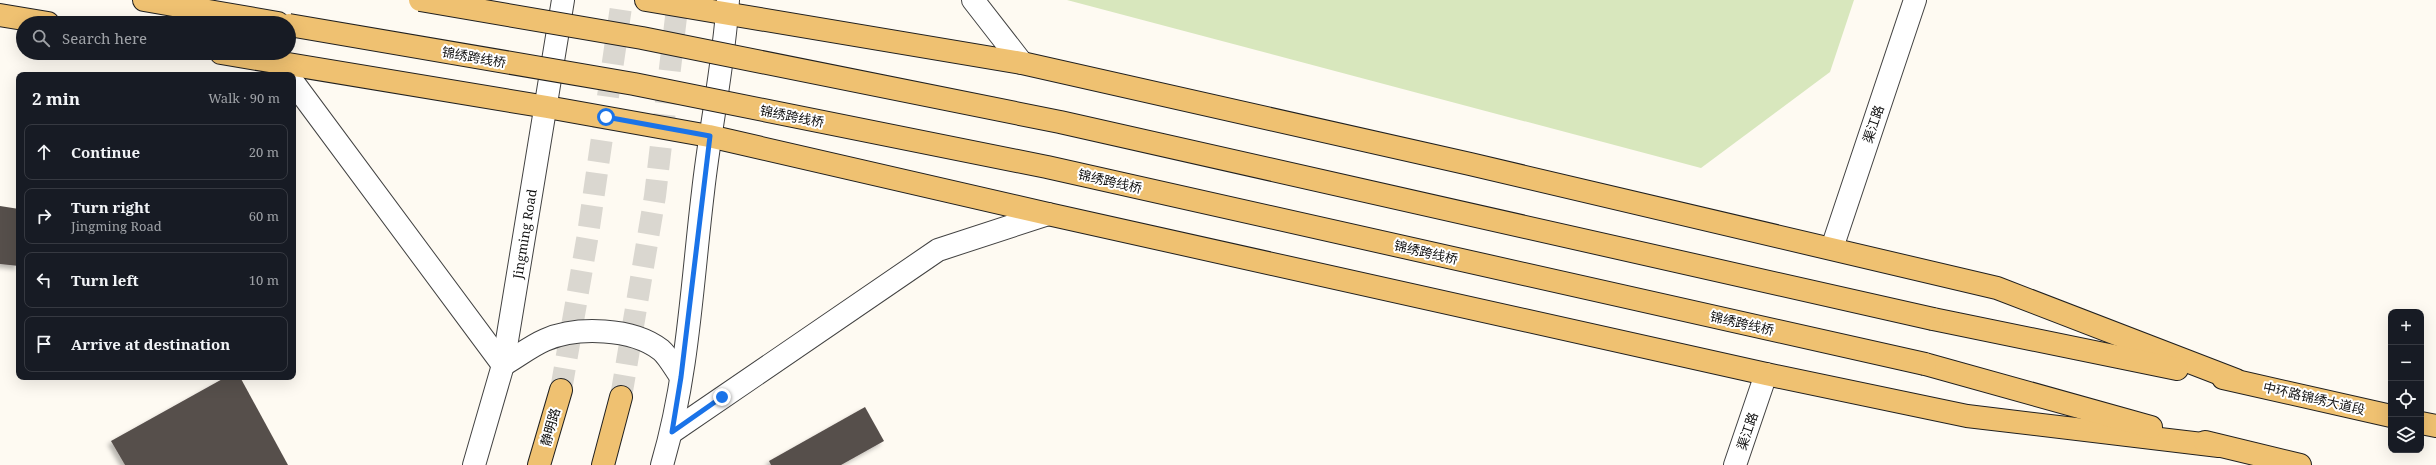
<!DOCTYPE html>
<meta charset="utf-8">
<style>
:root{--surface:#171b24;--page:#20242c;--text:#f1f3f6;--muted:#9ea1a6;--line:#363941}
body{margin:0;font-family:"Noto Serif","Noto Sans SC",serif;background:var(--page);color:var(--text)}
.controls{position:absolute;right:12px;bottom:12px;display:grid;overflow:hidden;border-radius:8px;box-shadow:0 4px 16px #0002}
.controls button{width:36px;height:36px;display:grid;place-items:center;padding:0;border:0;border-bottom:1px solid var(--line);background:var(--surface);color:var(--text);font:20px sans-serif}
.stop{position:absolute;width:12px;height:12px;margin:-9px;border:3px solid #1a73e8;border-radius:50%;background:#fff}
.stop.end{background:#1a73e8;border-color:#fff;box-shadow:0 1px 4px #0008}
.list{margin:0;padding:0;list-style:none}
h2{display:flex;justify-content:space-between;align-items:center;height:52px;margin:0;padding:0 16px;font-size:17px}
h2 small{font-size:13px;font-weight:400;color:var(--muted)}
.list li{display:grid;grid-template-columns:26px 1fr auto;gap:12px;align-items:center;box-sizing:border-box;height:56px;margin:0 8px 8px;padding:0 8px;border:1px solid var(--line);border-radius:8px}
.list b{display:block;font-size:15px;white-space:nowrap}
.list p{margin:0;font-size:13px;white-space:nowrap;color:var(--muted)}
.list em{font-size:13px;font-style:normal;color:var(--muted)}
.icon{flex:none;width:22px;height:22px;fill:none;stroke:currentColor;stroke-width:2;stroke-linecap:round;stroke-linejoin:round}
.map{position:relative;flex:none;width:2436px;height:465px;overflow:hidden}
.search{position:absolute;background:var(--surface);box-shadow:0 4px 16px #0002;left:16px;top:16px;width:280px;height:44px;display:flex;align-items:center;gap:10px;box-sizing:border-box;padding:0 14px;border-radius:22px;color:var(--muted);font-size:15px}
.panel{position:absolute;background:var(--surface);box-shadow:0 4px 16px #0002;left:16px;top:72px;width:280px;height:308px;border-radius:8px}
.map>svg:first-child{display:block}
.green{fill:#d8e7bd}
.building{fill:#574f4c;filter:url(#shadow)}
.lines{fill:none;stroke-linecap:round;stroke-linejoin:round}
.primary-tunnel{stroke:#dad7d0;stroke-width:22;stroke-dasharray:22 11;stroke-linecap:butt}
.minor-casing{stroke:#424242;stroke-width:24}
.tertiary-casing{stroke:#424242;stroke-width:24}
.primary-casing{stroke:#202020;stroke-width:24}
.minor{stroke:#fff;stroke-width:22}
.tertiary{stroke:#fff;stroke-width:22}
.primary{stroke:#efc171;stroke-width:22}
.primary-bridge-casing{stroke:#202020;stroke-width:24;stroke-linecap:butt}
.primary-bridge{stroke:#efc171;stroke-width:22}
.route{stroke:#1a73e8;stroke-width:5}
.labels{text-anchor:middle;stroke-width:4;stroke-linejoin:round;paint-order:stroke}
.street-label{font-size:13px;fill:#0f0f0f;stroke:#fff}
</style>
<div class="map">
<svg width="2436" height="465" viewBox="0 0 2436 465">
<defs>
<filter id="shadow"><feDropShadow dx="-3.5" dy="3.5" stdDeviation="2" flood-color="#0004"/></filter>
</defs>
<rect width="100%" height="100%" fill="#fefaf2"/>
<!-- green -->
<polygon class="green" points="1067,0 1854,0 1830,72 1701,168"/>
<!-- building -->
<g class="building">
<polygon points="0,206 19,209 19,266 0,264"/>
<polygon points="226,377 240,377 288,465 125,465 111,441"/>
<polygon points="865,407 884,441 841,465 771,465 769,461"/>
</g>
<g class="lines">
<!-- primary-tunnel -->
<g class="primary-tunnel">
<polyline points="561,390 588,234 622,0"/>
<polyline points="621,397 655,196 678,0"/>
</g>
<defs>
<g id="minor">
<polyline points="1832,248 1915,0"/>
<polyline points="1735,465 1766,374"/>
</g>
<g id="tertiary">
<polyline points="973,0 1022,63"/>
<path d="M293,82L503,365C517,357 531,346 545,340C577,326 633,328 661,350C669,357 675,369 681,377"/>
<polyline points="672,432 938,250 1048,214"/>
<path id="s1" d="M474,465L503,365L563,0"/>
<path d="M662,465C688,377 692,283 703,192C710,128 724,64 728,0"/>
</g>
<g id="primary">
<polyline points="144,0 278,23"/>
<polyline points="646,0 1022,63 1470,164 1997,288 2236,380"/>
<polyline points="0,15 48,23"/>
<polyline points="221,53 547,107 709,136 1048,214 1766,374 1967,416 2219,446"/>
<polyline points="1933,319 2177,369"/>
<polyline points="1925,364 2151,427"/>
<polyline points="2223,378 2391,416"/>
<polyline points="2421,423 2436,426"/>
<polyline points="2205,442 2300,465"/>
<polyline points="539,465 561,390"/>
<polyline points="603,465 621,397"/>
</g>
</defs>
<!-- minor casing -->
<use href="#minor" class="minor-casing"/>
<!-- tertiary casing -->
<use href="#tertiary" class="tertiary-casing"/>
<!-- primary casing -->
<use href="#primary" class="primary-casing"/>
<!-- minor -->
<use href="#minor" class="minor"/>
<!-- tertiary -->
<use href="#tertiary" class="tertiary"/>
<!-- primary -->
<use href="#primary" class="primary"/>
<defs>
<g id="primary-bridge">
<polyline points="420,0 642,38 1060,122 1933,319"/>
<polyline points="289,25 634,84 1047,167 1925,364"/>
</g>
</defs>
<!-- primary-bridge casing -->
<use href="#primary-bridge" class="primary-bridge-casing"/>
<!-- primary-bridge -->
<use href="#primary-bridge" class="primary-bridge"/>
</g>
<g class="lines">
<!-- route -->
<polyline class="route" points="606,117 710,136 681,377 672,432 722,397"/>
</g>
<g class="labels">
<!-- street labels -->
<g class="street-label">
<text transform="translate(474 57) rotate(10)" y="5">锦绣跨线桥</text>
<text transform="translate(792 116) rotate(11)" y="5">锦绣跨线桥</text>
<text transform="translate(1873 124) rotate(-71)" y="5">渠江路</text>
<text transform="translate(1110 181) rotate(13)" y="5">锦绣跨线桥</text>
<text dy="5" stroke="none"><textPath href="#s1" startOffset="237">Jingming Road</textPath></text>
<text transform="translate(1426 252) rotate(13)" y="5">锦绣跨线桥</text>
<text transform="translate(1742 323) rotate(13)" y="5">锦绣跨线桥</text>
<text transform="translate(2314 398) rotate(13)" y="5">中环路锦绣大道段</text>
<text transform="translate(550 427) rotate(-74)" y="5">静明路</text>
<text transform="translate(1747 431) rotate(-71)" y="5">渠江路</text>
</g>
</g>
</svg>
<div class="controls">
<button>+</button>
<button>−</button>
<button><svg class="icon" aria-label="locate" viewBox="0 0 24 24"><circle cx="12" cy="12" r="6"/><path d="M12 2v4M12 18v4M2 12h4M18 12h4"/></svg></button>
<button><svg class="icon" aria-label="layers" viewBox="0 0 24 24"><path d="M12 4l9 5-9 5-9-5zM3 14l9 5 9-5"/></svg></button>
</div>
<div class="stop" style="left:606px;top:117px"></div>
<div class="stop end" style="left:722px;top:397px"></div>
<div class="search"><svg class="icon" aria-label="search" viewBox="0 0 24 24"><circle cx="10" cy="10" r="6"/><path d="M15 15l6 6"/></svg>Search here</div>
<section class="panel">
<h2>2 min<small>Walk · 90 m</small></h2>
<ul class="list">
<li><svg class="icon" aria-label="ahead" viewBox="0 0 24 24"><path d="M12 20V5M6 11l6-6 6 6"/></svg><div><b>Continue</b></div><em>20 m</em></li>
<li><svg class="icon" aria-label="right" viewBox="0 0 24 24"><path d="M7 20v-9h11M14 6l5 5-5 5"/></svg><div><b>Turn right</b><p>Jingming Road</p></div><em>60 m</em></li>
<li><svg class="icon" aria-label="left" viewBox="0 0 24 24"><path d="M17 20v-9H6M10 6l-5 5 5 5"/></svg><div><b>Turn left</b></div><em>10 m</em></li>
<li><svg class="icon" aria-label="arrive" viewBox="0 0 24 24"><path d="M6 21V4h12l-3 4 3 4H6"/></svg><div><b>Arrive at destination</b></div></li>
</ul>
</section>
</div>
